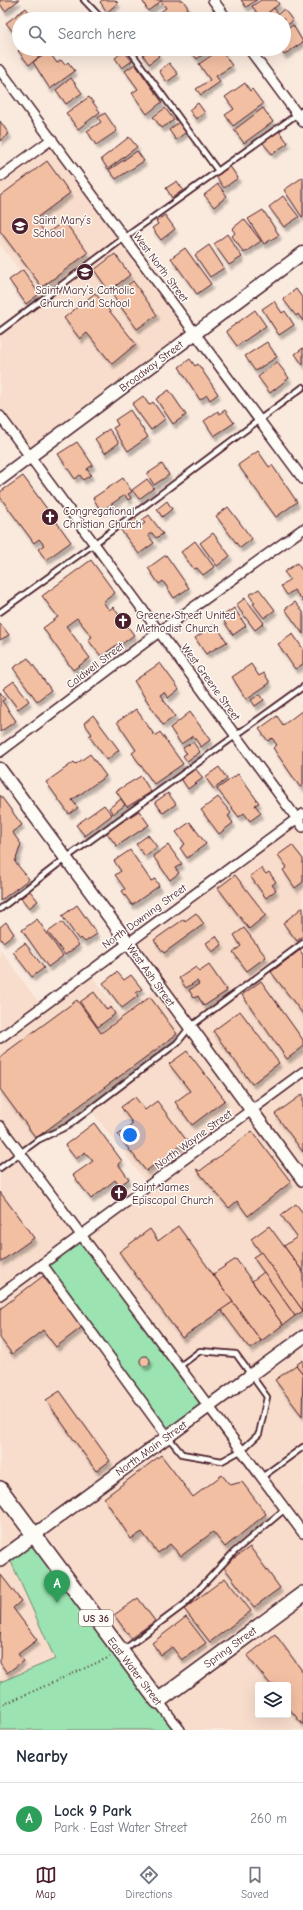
<!DOCTYPE html>
<meta charset="utf-8">
<style>
:root{--surface:#fff;--page:#f6f6f7;--text:#1f2937;--muted:#747a83;--line:#e0e1e3;--accent:#4a1f2b}
body{margin:0;font-family:"Comic Neue",sans-serif;background:var(--page);color:var(--text)}
.controls{position:absolute;right:12px;bottom:12px;display:grid;overflow:hidden;border-radius:4px;box-shadow:0 4px 16px #0002}
.controls button{width:36px;height:36px;display:grid;place-items:center;padding:0;border:0;border-bottom:1px solid var(--line);background:var(--surface);color:var(--text);font:20px sans-serif}
.you{position:absolute;left:130px;top:1135px;width:14px;height:14px;margin:-10px;border:3px solid #fff;border-radius:50%;background:#1a73e8;box-shadow:0 0 0 6px #1a73e833}
.badge{display:grid;place-items:center;width:26px;height:26px;border-radius:50%;background:var(--accent);color:#fff;font-size:13px;font-weight:700}
.pin{position:absolute;translate:-50% -33px;filter:drop-shadow(0 1px 2px #0008)}
.pin::after{content:'';position:absolute;top:21px;width:14px;height:12px;background:inherit;clip-path:polygon(0 0,100% 0,50% 100%)}
.list{margin:0;padding:0;list-style:none}
h2{display:flex;justify-content:space-between;align-items:center;height:52px;margin:0;padding:0 16px;font-size:17px}
h2 small{font-size:13px;font-weight:400;color:var(--muted)}
.list li{display:grid;grid-template-columns:26px 1fr auto;gap:12px;align-items:center;box-sizing:border-box;height:72px;padding:0 16px;border-top:1px solid var(--line)}
.list b{display:block;font-size:15px;white-space:nowrap}
.list p{margin:0;font-size:13px;white-space:nowrap;color:var(--muted)}
.list em{font-size:13px;font-style:normal;color:var(--muted)}
.icon{flex:none;width:22px;height:22px;fill:none;stroke:currentColor;stroke-width:2;stroke-linecap:round;stroke-linejoin:round}
.map{position:relative;flex:none;width:303px;height:1730px;overflow:hidden}
.search{position:absolute;background:var(--surface);box-shadow:0 4px 16px #0002;left:12px;right:12px;top:12px;height:44px;display:flex;align-items:center;gap:10px;box-sizing:border-box;padding:0 14px;border-radius:22px;color:var(--muted);font-size:15px}
.sheet{height:124px;background:var(--surface)}
nav{display:flex;justify-content:space-around;align-items:center;box-sizing:border-box;height:56px;border-top:1px solid var(--line);background:var(--surface);font-size:11px;color:var(--muted)}
nav a{display:grid;justify-items:center;gap:2px}
nav .on{color:var(--accent)}
.map>svg:first-child{display:block}
.built{fill:#f8ddcc;fill-rule:evenodd}
.green{fill:#9be3b1;stroke:#72816e}
.building{fill:#f2bfa3;stroke:#4a1f2b;filter:url(#shadow)}
.lines{fill:none;stroke-linecap:round;stroke-linejoin:round}
.service-casing{stroke:#4a1f2b;stroke-width:8}
.minor-casing{stroke:#4a1f2b;stroke-width:12}
.tertiary-casing{stroke:#4a1f2b;stroke-width:15}
.secondary-casing{stroke:#4a1f2b;stroke-width:16}
.primary-casing{stroke:#4a1f2b;stroke-width:18}
.path{stroke:#4a1f2b;stroke-width:2;stroke-dasharray:1 3;stroke-linecap:butt}
.service{stroke:#fdfcf7;stroke-width:4.5}
.minor{stroke:#fdfcf7;stroke-width:9}
.tertiary{stroke:#fdfcf7;stroke-width:12}
.secondary{stroke:#fdfcf7;stroke-width:13}
.primary{stroke:#fdfcf7;stroke-width:15}
.labels{text-anchor:middle;stroke-width:3;stroke-linejoin:round;paint-order:stroke}
.shield{fill:#fdfcf7;stroke:#806168;stroke-width:1}
.shield-label{font-size:10px;font-weight:bold;fill:#4a1f2b}
.poi-label{font-size:11px;fill:#4a1f2b;stroke:#fdfcf7;text-anchor:start}
.street-label{font-size:11px;fill:#4a1f2b;stroke:#fdfcf7}
</style>
<div class="map">
<svg width="303" height="1730" viewBox="0 0 303 1730">
<defs>
<filter id="shadow"><feDropShadow dx="2.5" dy="4.5" stdDeviation="1" flood-color="#0004"/></filter>
</defs>
<rect width="100%" height="100%" fill="#faeade"/>
<filter id="ink" filterUnits="userSpaceOnUse"><feTurbulence type="fractalNoise" baseFrequency=".025" numOctaves="2"/><feDisplacementMap in="SourceGraphic" scale="8" xChannelSelector="R" yChannelSelector="G"/><feConvolveMatrix kernelMatrix="1 2 1 2 8 2 1 2 1" color-interpolation-filters="sRGB"/></filter>
<g filter="url(#ink)">
<!-- built -->
<g class="built">
<polygon points="52,139 195,333 30,456 0,416 0,331 40,300 0,244 0,177"/>
<path d="M297,819L303,827V1730H180L8,1555L55,1659L0,1682V949L42,1007L89,972L121,1014L160,986L128,943ZM90,1109L149,1186L82,1235L20,1153L38,1140L68,1126ZM258,1685H288V1715H258Z"/>
</g>
<!-- green -->
<g class="green">
<polygon points="82,1235 210,1405 167,1436 42,1264"/>
<polygon points="34,1535 179,1730 0,1730 0,1682 55,1659 8,1555"/>
</g>
<!-- building -->
<g class="building">
<polygon points="0,0 19,0 5,11 0,4"/>
<polygon points="102,0 115,0 118,3 107,12 100,2"/>
<polygon points="146,0 183,0 188,8 172,19 159,19 156,15 166,8 161,1 148,11 143,2"/>
<polygon points="241,0 257,0 246,7"/>
<polygon points="261,0 276,0 279,4 261,18 252,6"/>
<polygon points="26,8 34,19 19,19 19,35 17,37 6,23"/>
<polygon points="274,8 278,14 284,9 293,21 284,27 284,19 267,19 271,17 268,13"/>
<polygon points="293,25 303,42 284,55 280,49 284,49 284,31"/>
<polygon points="20,49 49,49 29,65 18,51"/>
<polygon points="150,49 154,49 159,56 149,64 143,55"/>
<polygon points="189,49 210,49 197,59"/>
<polygon points="221,49 232,66 216,76 220,82 201,95 196,89 210,80 199,64"/>
<polygon points="124,51 132,61 122,68 115,58"/>
<polygon points="49,52 57,63 61,60 65,65 68,62 75,71 50,89 33,62"/>
<polygon points="169,63 178,74 167,82 159,71"/>
<polygon points="135,64 162,102 147,114 132,93 138,89 125,71"/>
<polygon points="71,78 82,93 66,104 56,90"/>
<polygon points="245,83 250,91 252,89 263,104 233,126 225,115 234,109 225,97"/>
<polygon points="89,97 100,112 78,129 66,113"/>
<polygon points="198,103 205,113 196,119 189,110"/>
<polygon points="165,108 174,120 162,128 153,117"/>
<polygon points="263,108 273,122 244,143 234,130"/>
<polygon points="105,113 117,131 96,145 87,131 101,122 98,118"/>
<polygon points="0,121 9,134 0,141"/>
<polygon points="179,122 186,132 176,140 169,130"/>
<polygon points="278,130 288,143 272,154 262,142"/>
<polygon points="129,137 137,147 108,169 101,159"/>
<polygon points="137,151 144,161 116,179 109,170"/>
<polygon points="47,161 70,193 35,219 46,234 64,221 88,253 42,287 0,231 0,196"/>
<polygon points="229,165 238,178 224,188 215,175"/>
<polygon points="303,177 303,216 302,217 284,190"/>
<polygon points="177,181 183,190 172,198 166,188"/>
<polygon points="218,184 227,196 214,207 204,195"/>
<polygon points="283,196 299,217 284,227 269,207"/>
<polygon points="263,210 279,235 264,244 248,219"/>
<polygon points="165,215 175,229 161,240 152,228 158,224 156,221"/>
<polygon points="244,219 261,241 244,253 232,236 235,233 232,229"/>
<polygon points="227,234 242,257 229,265 214,244"/>
<polygon points="209,245 224,268 210,277 195,255"/>
<polygon points="185,248 211,284 197,294 171,258"/>
<polygon points="115,254 130,275 109,291 94,270"/>
<polygon points="23,270 39,294 26,304 9,280"/>
<polygon points="133,281 157,315 137,329 113,296"/>
<polygon points="296,289 303,299 303,321 298,314 296,316 283,299"/>
<polygon points="95,293 136,344 112,364 87,333 80,339 64,318"/>
<polygon points="274,301 282,313 285,311 294,325 279,335 262,309"/>
<polygon points="255,310 266,326 237,346 226,331"/>
<polygon points="267,342 277,357 255,371 245,356"/>
<polygon points="303,348 303,365 295,354"/>
<polygon points="190,359 195,366 198,364 218,394 210,400 207,395 200,400 179,367"/>
<polygon points="277,362 289,378 270,393 258,377"/>
<polygon points="169,390 186,415 173,424 156,399"/>
<polygon points="143,396 149,405 153,402 165,419 151,430 132,404"/>
<polygon points="130,410 148,437 128,451 113,428 118,425 115,420"/>
<polygon points="225,410 234,423 214,436 204,421 218,411 219,414"/>
<polygon points="109,429 119,443 105,453 95,439"/>
<polygon points="77,442 93,465 87,469 91,475 83,480 80,475 75,479 58,454"/>
<polygon points="258,451 269,467 272,465 297,502 276,517 238,465"/>
<polygon points="162,464 169,475 154,485 147,474"/>
<polygon points="23,476 71,542 46,560 38,549 44,545 39,539 34,543 0,497 0,492"/>
<polygon points="123,478 132,492 128,494 131,498 128,500 125,495 101,511 93,498"/>
<polygon points="147,479 154,488 139,499 132,490"/>
<polygon points="167,501 172,509 162,517 157,509"/>
<polygon points="228,507 252,539 240,548 216,516"/>
<polygon points="149,515 163,534 156,538 152,533 148,535 154,543 139,554 120,529 135,518 141,526 145,523 142,520"/>
<polygon points="213,533 230,556 217,566 200,543"/>
<polygon points="195,541 214,567 203,575 197,568 194,569 181,552"/>
<polygon points="166,555 189,588 174,598 163,581 159,584 148,568"/>
<polygon points="91,560 115,593 103,602 109,610 113,607 134,635 122,644 121,642 101,656 88,640 92,637 77,618 66,626 90,658 73,670 43,628 58,617 42,596"/>
<polygon points="297,563 303,572 303,601 294,590 287,595 281,586 290,579 284,572"/>
<polygon points="259,589 275,610 264,618 253,604 255,603 249,595"/>
<polygon points="245,598 264,623 255,630 236,605"/>
<polygon points="295,602 303,612 303,634 285,609"/>
<polygon points="234,608 246,626 233,635 221,617"/>
<polygon points="0,623 9,635 0,640"/>
<polygon points="215,624 227,642 206,654 195,638"/>
<polygon points="293,634 303,649 303,664 295,669 278,644"/>
<polygon points="28,658 51,690 37,701 13,668"/>
<polygon points="160,663 179,689 168,698 164,692 160,695 175,716 163,725 134,681"/>
<polygon points="251,664 259,676 264,673 270,683 246,699 232,677"/>
<polygon points="14,681 29,701 18,709 3,689"/>
<polygon points="0,692 5,699 2,701 16,721 0,732"/>
<polygon points="260,694 264,700 255,706 251,700"/>
<polygon points="136,709 155,736 160,732 183,764 154,784 132,753 136,750 117,722"/>
<polygon points="303,710 303,785 300,787 273,748 277,745 272,738 268,741 259,729 277,716 283,725"/>
<polygon points="190,712 210,740 201,747 193,736 181,744 170,728"/>
<polygon points="93,715 119,750 107,760 89,736 92,734 84,723"/>
<polygon points="193,742 200,752 187,761 183,756 186,753 183,748"/>
<polygon points="90,754 106,776 72,800 78,808 69,814 46,782 74,762 76,764"/>
<polygon points="194,767 203,778 188,789 180,777"/>
<polygon points="219,767 227,779 214,789 205,777"/>
<polygon points="238,774 259,803 255,805 261,813 250,821 244,813 239,817 217,789"/>
<polygon points="141,776 151,792 127,807 116,791"/>
<polygon points="168,793 176,804 163,813 155,802"/>
<polygon points="0,795 22,825 12,832 21,844 15,862 29,879 0,901"/>
<polygon points="218,797 231,813 228,816 233,823 219,834 201,810"/>
<polygon points="121,799 125,805 113,814 109,808"/>
<polygon points="104,805 112,815 85,836 76,825"/>
<polygon points="139,811 149,825 117,846 106,832"/>
<polygon points="190,822 206,844 187,858 180,848 185,844 176,832"/>
<polygon points="148,835 157,847 145,856 136,844"/>
<polygon points="168,845 182,864 175,868 179,873 170,880 153,856"/>
<polygon points="292,845 303,859 303,882 295,888 283,870 287,867 278,855"/>
<polygon points="130,850 151,881 155,879 159,886 132,905 122,891 125,889 115,875 121,871 114,861"/>
<polygon points="261,868 266,874 269,872 276,882 272,885 276,890 266,898 250,876"/>
<polygon points="235,875 266,915 249,929 218,888"/>
<polygon points="30,891 38,901 29,908 21,898"/>
<polygon points="77,905 97,934 85,942 81,938 79,940 62,916"/>
<polygon points="303,907 303,936 297,941 283,923"/>
<polygon points="196,913 204,924 164,953 154,940 184,919 185,921"/>
<polygon points="37,919 63,956 48,967 22,930"/>
<polygon points="6,922 14,934 3,942 0,938 0,927"/>
<polygon points="62,922 79,945 65,955 48,932"/>
<polygon points="244,928 266,957 247,971 233,952 241,946 234,935"/>
<polygon points="216,936 222,945 212,952 206,943"/>
<polygon points="25,943 44,968 32,977 13,952"/>
<polygon points="300,950 303,955 303,1014 271,972"/>
<polygon points="209,965 227,991 204,1006 198,996 194,998 189,990 199,984 197,981 186,988 179,978 196,967 199,972"/>
<polygon points="117,972 124,980 131,975 142,989 136,993 138,996 122,1008 103,983"/>
<polygon points="261,981 303,1040 303,1047 287,1059 242,995"/>
<polygon points="94,992 107,1010 111,1007 115,1014 98,1027 80,1002"/>
<polygon points="150,997 177,1034 36,1138 0,1089 0,1058 2,1055 77,1000 101,1033"/>
<polygon points="240,1011 279,1063 252,1084 213,1031"/>
<polygon points="187,1051 225,1100 192,1125 175,1102 190,1091 169,1064"/>
<polygon points="303,1094 303,1152 275,1114"/>
<polygon points="135,1097 145,1110 157,1101 187,1141 146,1171 118,1135 133,1124 121,1107"/>
<polygon points="94,1123 122,1161 118,1164 129,1179 119,1186 115,1180 91,1199 73,1175 93,1161 85,1152 76,1159 65,1145"/>
<polygon points="252,1131 291,1182 248,1216 237,1201 229,1208 196,1169 200,1171"/>
<polygon points="0,1192 34,1238 0,1262"/>
<polygon points="296,1204 303,1213 303,1272 284,1246 297,1237 281,1215"/>
<polygon points="178,1226 233,1302 182,1338 119,1252 150,1229 158,1241"/>
<polygon points="269,1226 303,1272 303,1311 251,1239"/>
<polygon points="261,1252 303,1311 295,1316 253,1257"/>
<polygon points="236,1259 283,1325 261,1341 213,1274"/>
<polygon points="264,1272 295,1316 283,1325 252,1281"/>
<polygon points="43,1276 82,1327 56,1347 43,1330 12,1354 0,1338 0,1309"/>
<polygon points="233,1302 261,1341 250,1349 221,1310"/>
<circle cx="145" cy="1361" r="5"/>
<polygon points="303,1360 303,1374 296,1365"/>
<polygon points="296,1365 303,1374 302,1416 275,1380"/>
<polygon points="60,1391 110,1461 96,1471 46,1400"/>
<polygon points="161,1455 193,1497 222,1475 230,1485 242,1482 266,1514 225,1547 213,1532 181,1556 170,1544 158,1553 142,1532 131,1539 104,1498"/>
<polygon points="250,1547 280,1588 254,1607 223,1566"/>
<polygon points="1,1575 21,1601 13,1608 37,1640 18,1654 23,1661 7,1673 0,1663"/>
<polygon points="225,1578 251,1611 210,1642 184,1609"/>
<polygon points="138,1598 155,1621 131,1638 114,1615"/>
<polygon points="186,1617 206,1643 182,1660 172,1647 161,1655 152,1643"/>
<polygon points="275,1634 303,1672 303,1725 288,1707 288,1685 271,1685 247,1656"/>
</g>
<g class="lines">
<defs>
<g id="service">
<polyline points="84,0 102,19"/>
<polyline points="129,49 218,171"/>
<polyline points="0,331 124,238 303,110"/>
<polyline points="0,612 94,544 303,387"/>
<polyline points="0,909 66,858 303,687"/>
<polyline points="0,1168 38,1140 68,1126 177,1043 190,1027 303,943"/>
<polyline points="168,1437 182,1454 222,1461 242,1450 259,1434 267,1397 236,1354 200,1351 180,1366"/>
<polyline points="262,1477 303,1447"/>
<polyline points="122,1651 185,1604 234,1552 285,1509"/>
</g>
<g id="minor">
<polyline points="213,0 227,19"/>
<polyline points="249,49 303,122"/>
<polyline points="0,70 303,479"/>
<polyline points="0,177 52,139"/>
<polyline points="0,416 303,827"/>
<polyline points="0,752 159,632 303,529"/>
<polyline points="0,1038 303,814"/>
<polyline points="0,1126 303,1533"/>
<polyline points="42,1264 167,1436"/>
<polyline points="0,1295 303,1072"/>
<polyline points="158,1701 180,1730"/>
</g>
<g id="tertiary">
<polyline points="0,479 303,253"/>
<polyline points="0,769 303,1180"/>
<polyline points="34,1535 303,1337"/>
</g>
<polyline id="secondary" points="0,1560 34,1535"/>
<polyline id="primary" points="0,1489 158,1701 303,1594"/>
</defs>
<!-- service casing -->
<use href="#service" class="service-casing"/>
<!-- minor casing -->
<use href="#minor" class="minor-casing"/>
<!-- tertiary casing -->
<use href="#tertiary" class="tertiary-casing"/>
<!-- secondary casing -->
<use href="#secondary" class="secondary-casing"/>
<!-- primary casing -->
<use href="#primary" class="primary-casing"/>
<!-- path -->
<polyline class="path" points="0,1706 110,1657"/>
<!-- service -->
<use href="#service" class="service"/>
<!-- minor -->
<use href="#minor" class="minor"/>
<!-- tertiary -->
<use href="#tertiary" class="tertiary"/>
<!-- secondary -->
<use href="#secondary" class="secondary"/>
<!-- primary -->
<use href="#primary" class="primary"/>
</g>
</g>
<!-- icons -->
<defs>
<symbol id="school-disc" viewBox="-11 -11 22 22"><circle r="9.5" fill="#4a1f2b" stroke="#fdfcf7"/><path d="M0-5L7-2L0 1L-7-2ZM-4 1L0 2.5L4 1V4Q0 6-4 4Z" fill="#fff"/></symbol>
<symbol id="church-disc" viewBox="-11 -11 22 22"><circle r="9.5" fill="#4a1f2b" stroke="#fdfcf7"/><path d="M-1.2-6h2.4v3.5h3.3v2.4h-3.3V6h-2.4V-.1h-3.3v-2.4h3.3Z" fill="#fff"/></symbol>
</defs>
<g fill-rule="evenodd">
<use href="#school-disc" x="10" y="216" width="20" height="20"/>
<use href="#school-disc" x="75" y="262" width="20" height="20"/>
<use href="#church-disc" x="40" y="507" width="20" height="20"/>
<use href="#church-disc" x="113" y="611" width="20" height="20"/>
<use href="#church-disc" x="109" y="1183" width="20" height="20"/>
</g>
<g class="labels">
<!-- shield labels -->
<rect class="shield" x="79" y="1610" width="34" height="16" rx="3"/>
<g class="shield-label">
<text x="96" y="1622">US 36</text>
</g>
<!-- poi labels -->
<g class="poi-label">
<text x="33" y="224">Saint Mary’s<tspan x="33" dy="13">School</tspan></text>
<text x="85" y="294" text-anchor="middle">Saint Mary’s Catholic<tspan x="85" dy="13">Church and School</tspan></text>
<text x="63" y="515">Congregational<tspan x="63" dy="13">Christian Church</tspan></text>
<text x="136" y="619">Greene Street United<tspan x="136" dy="13">Methodist Church</tspan></text>
<text x="132" y="1191">Saint James<tspan x="132" dy="13">Episcopal Church</tspan></text>
</g>
<!-- street labels -->
<g class="street-label">
<text transform="translate(161 267) rotate(53)" y="4">West North Street</text>
<text transform="translate(151 366) rotate(-37)" y="4">Broadway Street</text>
<text transform="translate(95 665) rotate(-37)" y="4">Caldwell Street</text>
<text transform="translate(211 682) rotate(54)" y="4">West Greene Street</text>
<text transform="translate(144 916) rotate(-36)" y="4">North Downing Street</text>
<text transform="translate(151 975) rotate(54)" y="4">West Ash Street</text>
<text transform="translate(193 1139) rotate(-36)" y="4">North Wayne Street</text>
<text transform="translate(151 1448) rotate(-36)" y="4">North Main Street</text>
<text transform="translate(230 1647) rotate(-36)" y="4">Spring Street</text>
<text transform="translate(135 1671) rotate(53)" y="4">East Water Street</text>
</g>
</g>
</svg>
<div class="controls">
<button><svg class="icon" aria-label="layers" viewBox="0 0 24 24"><path d="M12 4l9 5-9 5-9-5zM3 14l9 5 9-5"/></svg></button>
</div>
<div class="you"></div>
<div class="pin badge" style="left:57px;top:1603px;background:#2e9e5b">A</div>
<div class="search"><svg class="icon" aria-label="search" viewBox="0 0 24 24"><circle cx="10" cy="10" r="6"/><path d="M15 15l6 6"/></svg>Search here</div>
</div>
<section class="sheet">
<h2>Nearby<small></small></h2>
<ul class="list">
<li><span class="badge" style="background:#2e9e5b">A</span><div><b>Lock 9 Park</b><p>Park · East Water Street</p></div><em>260 m</em></li>
</ul>
</section>
<nav>
<a class="on"><svg class="icon" aria-label="map" viewBox="0 0 24 24"><path d="M3 6l6-2 6 2 6-2v14l-6 2-6-2-6 2zM9 4v14M15 6v14"/></svg>Map</a>
<a><svg class="icon" aria-label="directions" viewBox="0 0 24 24"><path d="M12 3l9 9-9 9-9-9zM9 14v-3h6M13 9l2 2-2 2"/></svg>Directions</a>
<a><svg class="icon" aria-label="saved" viewBox="0 0 24 24"><path d="M7 4h10v16l-5-4-5 4z"/></svg>Saved</a>
</nav>
